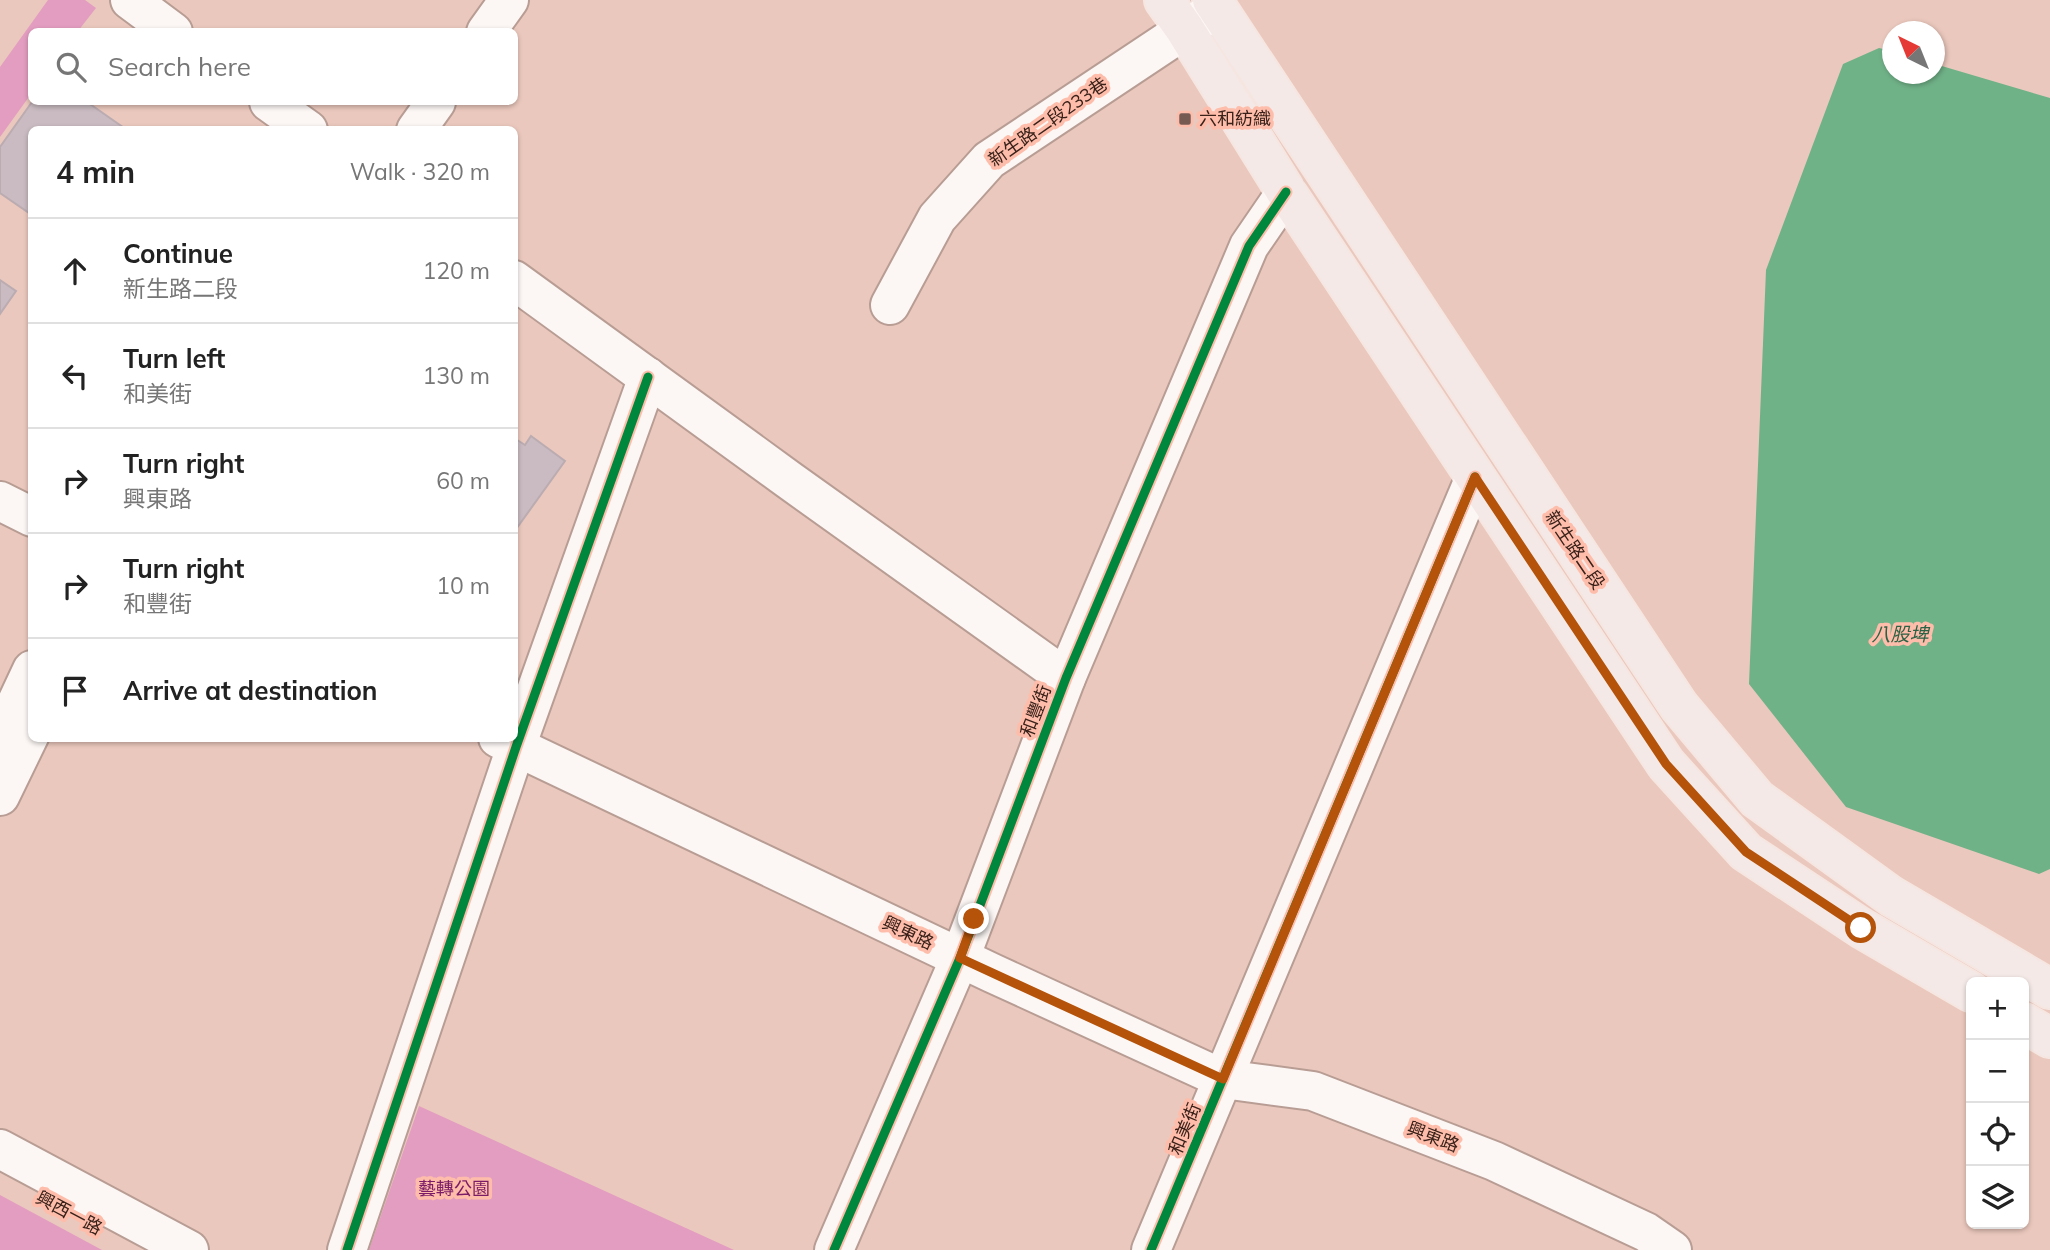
<!DOCTYPE html>
<meta charset="utf-8">
<style>
:root{--surface:#fff;--page:#f2f2f2;--text:#222;--muted:#767676;--line:#e0e0e0}
body{margin:0;font-family:Mulish,"Noto Sans TC",sans-serif;background:var(--page);color:var(--text)}
.controls{position:absolute;right:21px;bottom:21px;display:grid;overflow:hidden;border-radius:10px;box-shadow:0 2px 5px #0004}
.controls button{width:63px;height:63px;display:grid;place-items:center;padding:0;border:0;border-bottom:2px solid var(--line);background:var(--surface);color:var(--text);font:35px sans-serif}
.compass{position:absolute;left:1882px;top:21px;width:63px;height:63px;border-radius:50%;background:var(--surface);box-shadow:0 2px 5px #0004;rotate:317deg}
.stop{position:absolute;width:21px;height:21px;margin:-16px;border:5px solid #b45309;border-radius:50%;background:#fff}
.stop.end{background:#b45309;border-color:#fff;box-shadow:0 2px 7px #0008}
.list{margin:0;padding:0;list-style:none}
h2{display:flex;justify-content:space-between;align-items:center;height:91px;margin:0;padding:0 28px;font-size:30px}
h2 small{font-size:23px;font-weight:400;color:var(--muted)}
.list li{display:grid;grid-template-columns:46px 1fr auto;gap:21px;align-items:center;box-sizing:border-box;height:105px;padding:0 28px;border-top:2px solid var(--line)}
.list b{display:block;font-size:26px;white-space:nowrap}
.list p{margin:0;font-size:23px;white-space:nowrap;color:var(--muted)}
.list em{font-size:23px;font-style:normal;color:var(--muted)}
.icon{flex:none;width:38px;height:38px;fill:none;stroke:currentColor;stroke-width:2;stroke-linecap:round;stroke-linejoin:round}
.map{position:relative;flex:none;width:2050px;height:1250px;overflow:hidden}
.search{position:absolute;background:var(--surface);box-shadow:0 2px 5px #0004;left:28px;top:28px;width:490px;height:77px;display:flex;align-items:center;gap:18px;box-sizing:border-box;padding:0 24px;border-radius:10px;color:var(--muted);font-size:26px}
.panel{position:absolute;background:var(--surface);box-shadow:0 2px 5px #0004;left:28px;top:126px;width:490px;height:616px;border-radius:10px}
.map>svg:first-child{display:block}
.green{fill:#e39dc0}
.water{fill:#70b288}
.building{fill:#c9bbc1;stroke:#bbacb2;stroke-width:2}
.lines{fill:none;stroke-linecap:round;stroke-linejoin:round}
.minor-casing{stroke:#b89d94;stroke-width:42}
.major-casing{stroke:#f6e6e1;stroke-width:42}
.minor{stroke:#fcf7f5;stroke-width:38}
.major{stroke:#f4e9e6;stroke-width:38}
.cycleway-casing{stroke:#febdaa;stroke-width:13}
.cycleway{stroke:#00873e;stroke-width:9}
.route{stroke:#b45309;stroke-width:9}
.poi-dot{fill:#775b53;stroke:#febdaa;stroke-width:2.5}
.labels{text-anchor:middle;stroke-width:7;stroke-linejoin:round;paint-order:stroke}
.poi-label{font-size:18px;fill:#39211a;stroke:#febdaa;text-anchor:start}
.street-label{font-size:18px;fill:#39211a;stroke:#febdaa}
.park-label{font-size:18px;fill:#7a1c68;stroke:#febdaa}
.water-label{font-size:19px;font-style:italic;fill:#2b6144;stroke:#febdaa}
</style>
<div class="map">
<svg width="2050" height="1250" viewBox="0 0 2050 1250">
<rect width="100%" height="100%" fill="#ebc8bd"/>
<!-- green -->
<g class="green">
<polygon points="48,0 85,0 96,8 78,31 32,32 31,94 0,137 0,67"/>
<polygon points="419,1106 734,1250 369,1250"/>
<polygon points="0,1195 102,1250 0,1250"/>
</g>
<!-- water -->
<polygon class="water" points="1879,48 1892,51 1892,74 1934,74 1935,64 2050,98 2050,869 2039,874 1846,807 1749,684 1766,270 1843,64"/>
<!-- building -->
<g class="building">
<polygon points="32,102 87,102 127,130 32,130 32,215 0,193 0,147"/>
<polygon points="0,280 16,291 0,314"/>
<polygon points="531,436 565,461 514,532 514,438 525,445"/>
</g>
<g class="lines">
<defs>
<g id="minor">
<polyline points="130,0 173,32"/>
<polyline points="486,32 509,0"/>
<polyline points="269,102 308,130"/>
<polyline points="416,130 436,102"/>
<polyline points="514,280 789,480 1066,678"/>
<polyline points="890,305 937,218 989,160 1213,11"/>
<polyline points="0,501 32,517"/>
<polyline points="0,738 32,670"/>
<polyline points="498,738 992,973 1223,1079 1313,1091 1494,1161 1646,1232 1672,1250"/>
<polyline points="0,796 32,730"/>
<polyline points="0,1149 189,1250"/>
<polyline points="347,1250 516,747 648,377"/>
<polyline points="834,1250 960,958 1066,678 1249,246 1286,192"/>
<polyline points="1151,1250 1475,477"/>
</g>
<g id="major">
<polyline points="1164,0 1184,28 1286,192 1666,764 1746,852 1861,928 1971,992"/>
<polyline points="1212,0 1679,706 1757,799 1891,896 2050,989"/>
<polyline points="2024,1023 2050,1038"/>
</g>
</defs>
<!-- minor casing -->
<use href="#minor" class="minor-casing"/>
<!-- major casing -->
<use href="#major" class="major-casing"/>
<!-- minor -->
<use href="#minor" class="minor"/>
<!-- major -->
<use href="#major" class="major"/>
<defs>
<g id="cycleway">
<polyline points="347,1250 516,747 648,377"/>
<polyline points="834,1250 960,958 1066,678 1249,246 1286,192"/>
<polyline points="1151,1250 1475,477"/>
</g>
</defs>
<!-- cycleway casing -->
<use href="#cycleway" class="cycleway-casing"/>
<!-- cycleway -->
<use href="#cycleway" class="cycleway"/>
</g>
<g class="lines">
<!-- route -->
<polyline class="route" points="974,919 960,958 1223,1079 1475,477 1666,764 1746,852 1861,928"/>
</g>
<!-- markers -->
<rect class="poi-dot" x="1178" y="112" width="14" height="14" rx="3.5"/>
<g class="labels">
<!-- poi labels -->
<g class="poi-label">
<text x="1199" y="125">六和紡織</text>
</g>
<!-- street labels -->
<g class="street-label">
<text transform="translate(1048 122) rotate(-35)" y="6">新生路二段233巷</text>
<text transform="translate(1575 550) rotate(56)" y="6">新生路二段</text>
<text transform="translate(1036 711) rotate(-69)" y="6">和豐街</text>
<text transform="translate(908 933) rotate(25)" y="6">興東路</text>
<text transform="translate(1185 1129) rotate(-67)" y="6">和美街</text>
<text transform="translate(1433 1137) rotate(21)" y="6">興東路</text>
<text transform="translate(69 1213) rotate(28)" y="6">興西一路</text>
</g>
<!-- park labels -->
<g class="park-label">
<text x="454" y="1195">藝轉公園</text>
</g>
<!-- water labels -->
<g class="water-label">
<text x="1900" y="641">八股埤</text>
</g>
</g>
</svg>
<div class="controls">
<button>+</button>
<button>−</button>
<button><svg class="icon" aria-label="locate" viewBox="0 0 24 24"><circle cx="12" cy="12" r="6"/><path d="M12 2v4M12 18v4M2 12h4M18 12h4"/></svg></button>
<button><svg class="icon" aria-label="layers" viewBox="0 0 24 24"><path d="M12 4l9 5-9 5-9-5zM3 14l9 5 9-5"/></svg></button>
</div>
<svg class="compass" viewBox="-18 -18 36 36"><path d="M0-13l5 13h-10z" fill="#e53935"/><path d="M0 13l5-13h-10z" fill="#767676"/></svg>
<div class="stop" style="left:1861px;top:928px"></div>
<div class="stop end" style="left:974px;top:919px"></div>
<div class="search"><svg class="icon" aria-label="search" viewBox="0 0 24 24"><circle cx="10" cy="10" r="6"/><path d="M15 15l6 6"/></svg>Search here</div>
<section class="panel">
<h2>4 min<small>Walk · 320 m</small></h2>
<ul class="list">
<li><svg class="icon" aria-label="ahead" viewBox="0 0 24 24"><path d="M12 20V5M6 11l6-6 6 6"/></svg><div><b>Continue</b><p>新生路二段</p></div><em>120 m</em></li>
<li><svg class="icon" aria-label="left" viewBox="0 0 24 24"><path d="M17 20v-9H6M10 6l-5 5 5 5"/></svg><div><b>Turn left</b><p>和美街</p></div><em>130 m</em></li>
<li><svg class="icon" aria-label="right" viewBox="0 0 24 24"><path d="M7 20v-9h11M14 6l5 5-5 5"/></svg><div><b>Turn right</b><p>興東路</p></div><em>60 m</em></li>
<li><svg class="icon" aria-label="right" viewBox="0 0 24 24"><path d="M7 20v-9h11M14 6l5 5-5 5"/></svg><div><b>Turn right</b><p>和豐街</p></div><em>10 m</em></li>
<li><svg class="icon" aria-label="arrive" viewBox="0 0 24 24"><path d="M6 21V4h12l-3 4 3 4H6"/></svg><div><b>Arrive at destination</b></div></li>
</ul>
</section>
</div>
